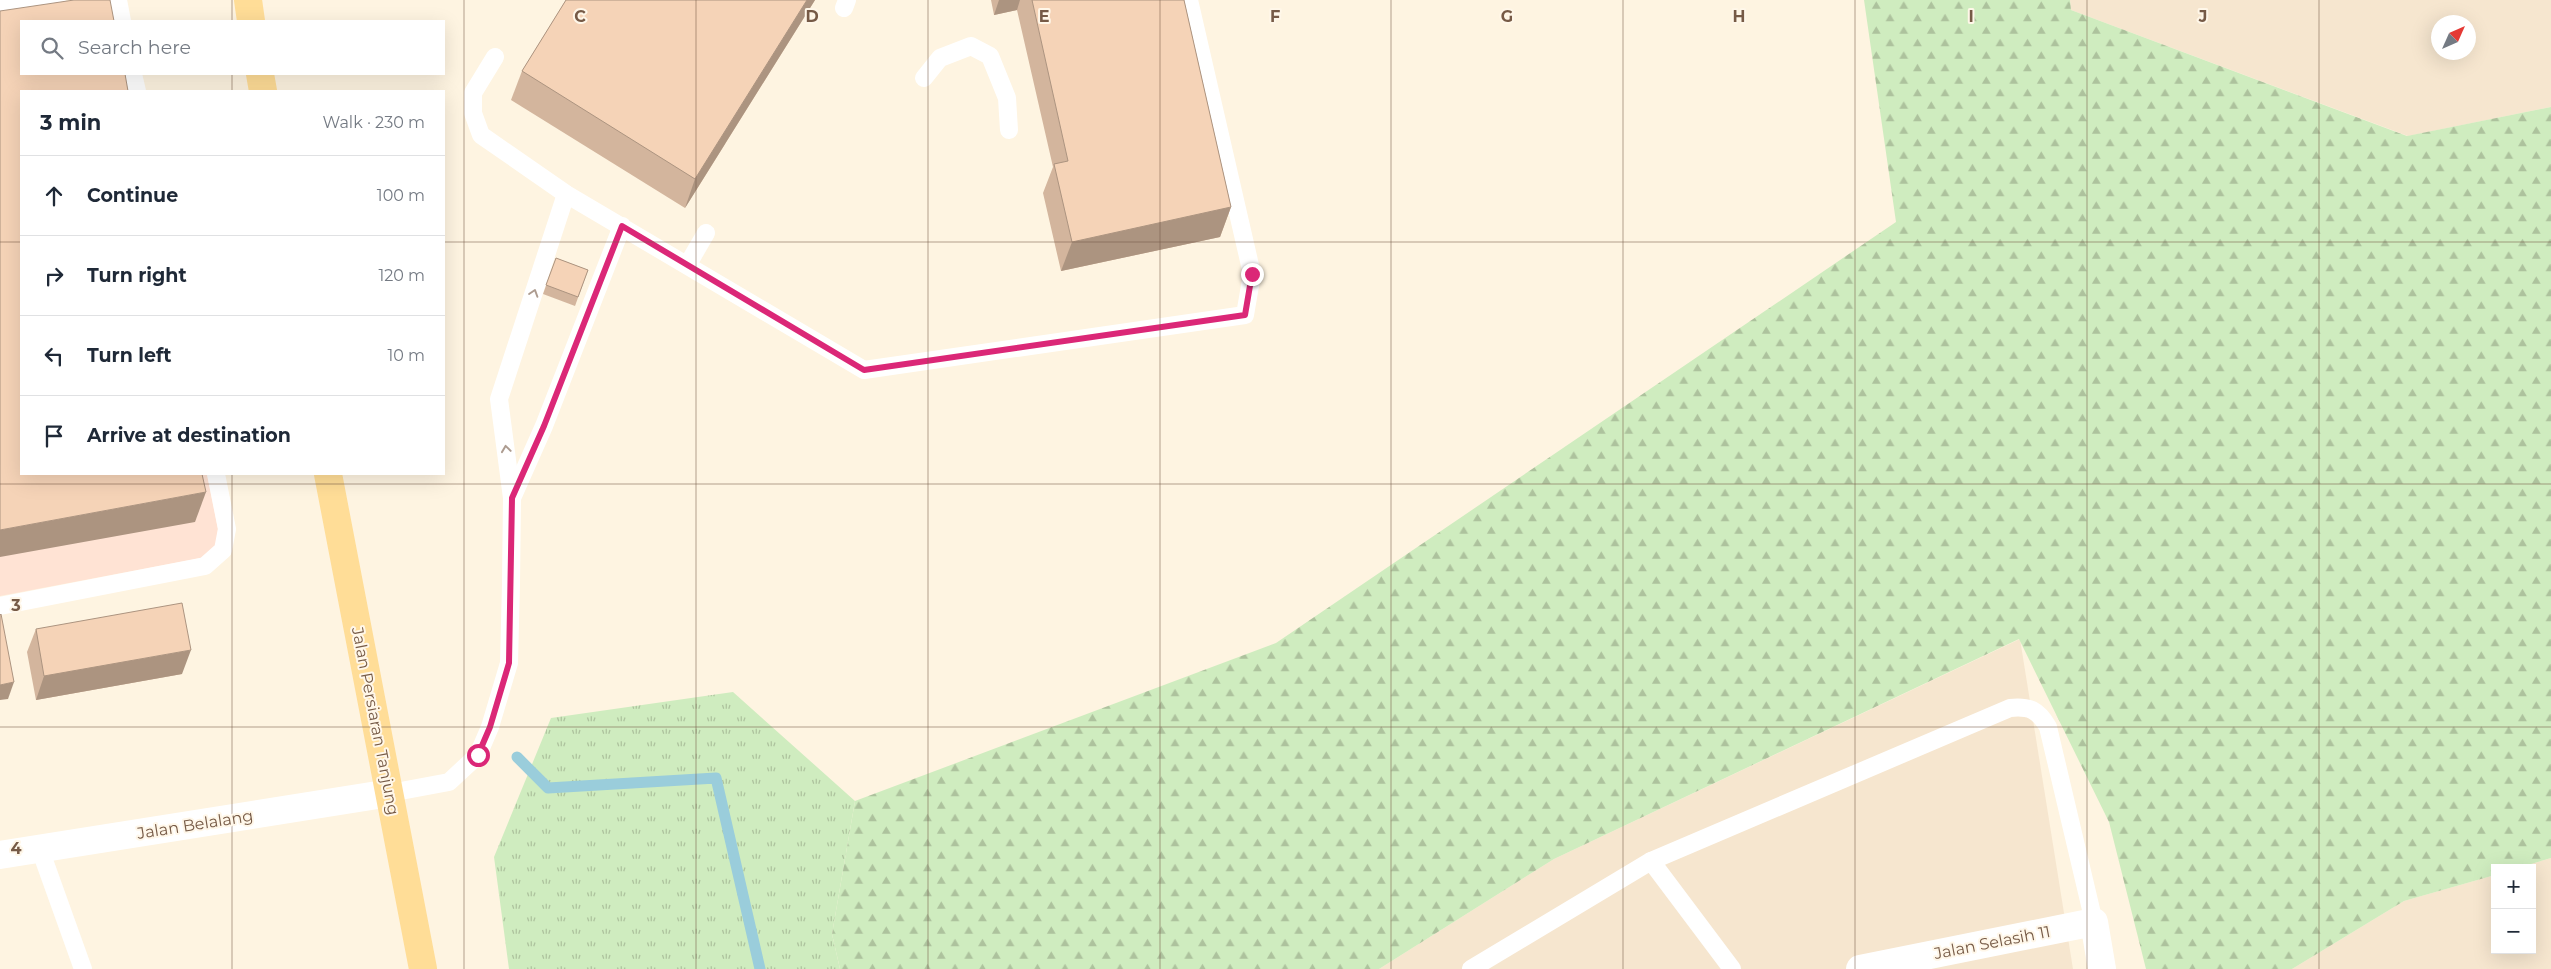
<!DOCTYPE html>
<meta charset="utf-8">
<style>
:root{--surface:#fff;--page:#f2f2f3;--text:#1f2937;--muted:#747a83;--line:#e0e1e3}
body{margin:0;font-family:Montserrat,sans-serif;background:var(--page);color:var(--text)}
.controls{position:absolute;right:15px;bottom:15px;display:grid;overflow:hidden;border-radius:0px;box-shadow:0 5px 20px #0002}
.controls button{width:45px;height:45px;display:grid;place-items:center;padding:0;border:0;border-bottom:1px solid var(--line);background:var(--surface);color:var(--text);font:25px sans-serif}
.compass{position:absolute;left:2431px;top:15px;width:45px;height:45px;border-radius:50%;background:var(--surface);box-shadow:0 5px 20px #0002;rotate:45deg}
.stop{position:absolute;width:15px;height:15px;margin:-11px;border:4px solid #db2777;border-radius:50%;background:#fff}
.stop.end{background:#db2777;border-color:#fff;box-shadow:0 1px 5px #0008}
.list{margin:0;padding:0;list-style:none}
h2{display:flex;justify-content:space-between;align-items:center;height:65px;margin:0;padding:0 20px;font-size:21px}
h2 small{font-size:16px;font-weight:400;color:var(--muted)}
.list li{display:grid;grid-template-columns:32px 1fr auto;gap:15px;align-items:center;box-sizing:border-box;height:80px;padding:0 20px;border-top:1px solid var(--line)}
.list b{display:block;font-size:19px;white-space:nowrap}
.list em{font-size:16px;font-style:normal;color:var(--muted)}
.icon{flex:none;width:28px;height:28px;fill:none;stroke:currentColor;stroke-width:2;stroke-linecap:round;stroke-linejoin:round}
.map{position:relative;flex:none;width:2551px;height:969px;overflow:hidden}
.search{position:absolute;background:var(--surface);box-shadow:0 5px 20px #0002;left:20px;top:20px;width:425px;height:55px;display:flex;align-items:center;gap:12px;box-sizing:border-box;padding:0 18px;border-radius:0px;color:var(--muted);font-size:19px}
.panel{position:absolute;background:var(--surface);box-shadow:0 5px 20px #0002;left:20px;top:90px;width:425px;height:385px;border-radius:0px}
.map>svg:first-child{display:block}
.residential{fill:#f6e6cf;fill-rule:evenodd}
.commercial{fill:#ffe3d4}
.grass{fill:url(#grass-tufts)}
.forest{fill:url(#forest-firs)}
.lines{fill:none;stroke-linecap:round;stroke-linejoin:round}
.stream{stroke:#9acddb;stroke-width:11}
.service{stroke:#fff;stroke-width:18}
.minor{stroke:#fff;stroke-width:28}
.primary{stroke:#ffdd97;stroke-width:28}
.wall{fill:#d3b59d}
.shaded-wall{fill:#ac9480}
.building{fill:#f5d3b7;stroke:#ac9480}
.oneway{stroke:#ad9c90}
.route{stroke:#db2777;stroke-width:6}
.grid{fill:none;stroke:#765a46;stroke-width:1;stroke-opacity:0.55}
.labels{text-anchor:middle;stroke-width:4;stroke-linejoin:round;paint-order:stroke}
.street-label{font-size:16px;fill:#765a46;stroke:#fff7e9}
.grid-label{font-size:16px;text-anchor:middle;font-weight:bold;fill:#765a46;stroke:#fff7e9;stroke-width:4;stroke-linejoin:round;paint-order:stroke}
</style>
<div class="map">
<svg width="2551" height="969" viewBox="0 0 2551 969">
<defs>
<pattern id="grass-tufts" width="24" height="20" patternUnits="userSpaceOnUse" patternTransform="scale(1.25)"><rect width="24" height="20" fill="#cfecbf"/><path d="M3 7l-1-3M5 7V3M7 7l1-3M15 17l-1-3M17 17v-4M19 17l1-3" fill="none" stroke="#adc29d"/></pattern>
<pattern id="forest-firs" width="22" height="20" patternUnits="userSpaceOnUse" patternTransform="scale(1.25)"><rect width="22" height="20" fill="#cfecbf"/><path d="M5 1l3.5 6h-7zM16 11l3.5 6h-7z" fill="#adc29d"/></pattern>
</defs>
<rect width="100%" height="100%" fill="#fef4e1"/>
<!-- residential -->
<g class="residential">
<path d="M2070,0H2551V107L2408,136L2071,10ZM2438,22H2468V52H2438Z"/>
<polygon points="2020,639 2073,969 1379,969 1554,859"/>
<polygon points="2551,858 2551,969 2292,969 2404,901 2495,875 2495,950 2532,950 2532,868 2518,868"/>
</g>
<!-- commercial -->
<polygon class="commercial" points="0,28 21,74 21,474 207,474 218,529 216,545 201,558 0,596"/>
<!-- grass -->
<polygon class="grass" points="733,692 855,801 832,934 840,969 509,969 494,857 551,718"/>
<!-- forest -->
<polygon class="forest" points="1864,0 2070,0 2071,10 2407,136 2551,107 2551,858 2518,868 2495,868 2495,875 2404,901 2292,969 2146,969 2109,822 2019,639 1554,859 1379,969 840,969 832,934 855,801 1276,643 1896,222"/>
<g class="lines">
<!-- stream -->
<polyline class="stream" points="517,757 548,788 716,778 760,969"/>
<!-- service -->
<g class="service">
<polyline points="118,0 122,21"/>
<polyline points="86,3 118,1"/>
<polyline points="844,8 847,0"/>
<polyline points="0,9 58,5"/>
<polyline points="495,57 473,93 473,113 481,135 566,194 864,370 1245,315 1252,274 1189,0"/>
<polyline points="133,74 137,91"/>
<polyline points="924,78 940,58 971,46 990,56 1007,98 1009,130"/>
<polyline points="688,264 706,233"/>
<polyline points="512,498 544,426 622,226"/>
<polyline points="0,606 205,566 223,550 227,529 216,474"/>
<polyline points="390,793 449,782 478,755 490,727 509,663 511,584 512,498 499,399 566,194"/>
<polyline points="40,849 83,969"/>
<polyline points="1651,861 1732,969"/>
<path d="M1471,969L1651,861L2010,708C2030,706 2038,710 2048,727L2094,922"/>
</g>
<!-- minor -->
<g class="minor">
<polyline points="0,855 390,793"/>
<polyline points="1860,969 2094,922 2102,969"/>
</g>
<!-- primary -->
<g class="primary">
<polyline points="248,0 251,21"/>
<polyline points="260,74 263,91"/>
<polyline points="328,474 423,969"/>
</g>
</g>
<!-- wall -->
<g class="wall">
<polygon points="566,0 815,0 685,208 511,100 522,71"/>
<polygon points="991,0 1184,0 1231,207 1220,237 1061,271 1043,193 1053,167 1017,10 994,15"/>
<polygon points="556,258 588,270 575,306 543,294"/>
<polygon points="36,629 182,674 36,700 27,652"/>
</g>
<!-- shaded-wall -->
<g class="shaded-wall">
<polygon points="807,0 815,0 685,208 695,179"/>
<polygon points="999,0 1020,0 1017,10 994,15"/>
<polygon points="1231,207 1220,237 1061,271 1072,242"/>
<polygon points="206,492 195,522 0,557 0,530"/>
<polygon points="191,650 182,674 36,700 44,676"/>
<polygon points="14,682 8,699 0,700 0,685"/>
</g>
<!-- building -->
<g class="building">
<polygon points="74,0 110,0 114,21 21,21 21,74 125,74 128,91 21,91 21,474 202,474 206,492 0,530 0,11"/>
<polygon points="566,0 807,0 695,179 522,71"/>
<polygon points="1032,0 1184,0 1231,207 1072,242 1054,164 1068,161"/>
<polygon points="556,258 588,270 578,297 546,285"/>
<polygon points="182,603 191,650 44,676 36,629"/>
<polygon points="1,614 14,682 0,685 0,615"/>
</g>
<!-- one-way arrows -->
<defs><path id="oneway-chevron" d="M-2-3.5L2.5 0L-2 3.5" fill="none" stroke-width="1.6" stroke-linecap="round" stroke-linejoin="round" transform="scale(1.25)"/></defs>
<g class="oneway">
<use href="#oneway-chevron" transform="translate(534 293) rotate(-72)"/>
<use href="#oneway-chevron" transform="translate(506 449) rotate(-98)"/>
</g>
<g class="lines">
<!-- route -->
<polyline class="route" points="478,755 490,727 509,663 512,498 544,426 622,226 864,370 1245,315 1252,274"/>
</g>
<!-- grid -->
<path class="grid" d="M232,0V21M464,0V969M696,0V969M928,0V969M1160,0V969M1391,0V969M1623,0V969M1855,0V969M2087,0V969M2319,0V969M232,74V91M0,242H21M444,242H2551M232,474V969M0,484H2551M0,727H2551"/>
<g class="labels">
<!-- street labels -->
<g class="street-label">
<text transform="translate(376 721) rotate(79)" y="6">Jalan Persiaran Tanjung</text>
<text transform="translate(195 824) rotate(-9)" y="6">Jalan Belalang</text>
<text transform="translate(1992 942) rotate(-11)" y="6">Jalan Selasih 11</text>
</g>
</g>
<g class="grid-label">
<text x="580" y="22">C</text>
<text x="812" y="22">D</text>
<text x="1044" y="22">E</text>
<text x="1275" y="22">F</text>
<text x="1507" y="22">G</text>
<text x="1739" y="22">H</text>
<text x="1971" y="22">I</text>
<text x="2203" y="22">J</text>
<text x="16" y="611">3</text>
<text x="16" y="854">4</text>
</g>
</svg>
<div class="controls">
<button>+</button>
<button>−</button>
</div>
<svg class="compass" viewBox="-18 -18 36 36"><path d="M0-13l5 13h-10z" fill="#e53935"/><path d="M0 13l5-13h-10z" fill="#747a83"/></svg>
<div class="stop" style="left:478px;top:755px"></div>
<div class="stop end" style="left:1252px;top:274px"></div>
<div class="search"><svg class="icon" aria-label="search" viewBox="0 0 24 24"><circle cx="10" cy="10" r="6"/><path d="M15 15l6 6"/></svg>Search here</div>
<section class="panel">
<h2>3 min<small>Walk · 230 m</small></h2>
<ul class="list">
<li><svg class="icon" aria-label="ahead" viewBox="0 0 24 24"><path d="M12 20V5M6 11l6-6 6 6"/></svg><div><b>Continue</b></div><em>100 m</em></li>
<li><svg class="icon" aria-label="right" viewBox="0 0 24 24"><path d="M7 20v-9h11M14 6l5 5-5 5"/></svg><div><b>Turn right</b></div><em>120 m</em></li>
<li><svg class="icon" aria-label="left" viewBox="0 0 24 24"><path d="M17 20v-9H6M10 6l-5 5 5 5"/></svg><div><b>Turn left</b></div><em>10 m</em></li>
<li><svg class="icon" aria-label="arrive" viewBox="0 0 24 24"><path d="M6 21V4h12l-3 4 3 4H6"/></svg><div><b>Arrive at destination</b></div></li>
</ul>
</section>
</div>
